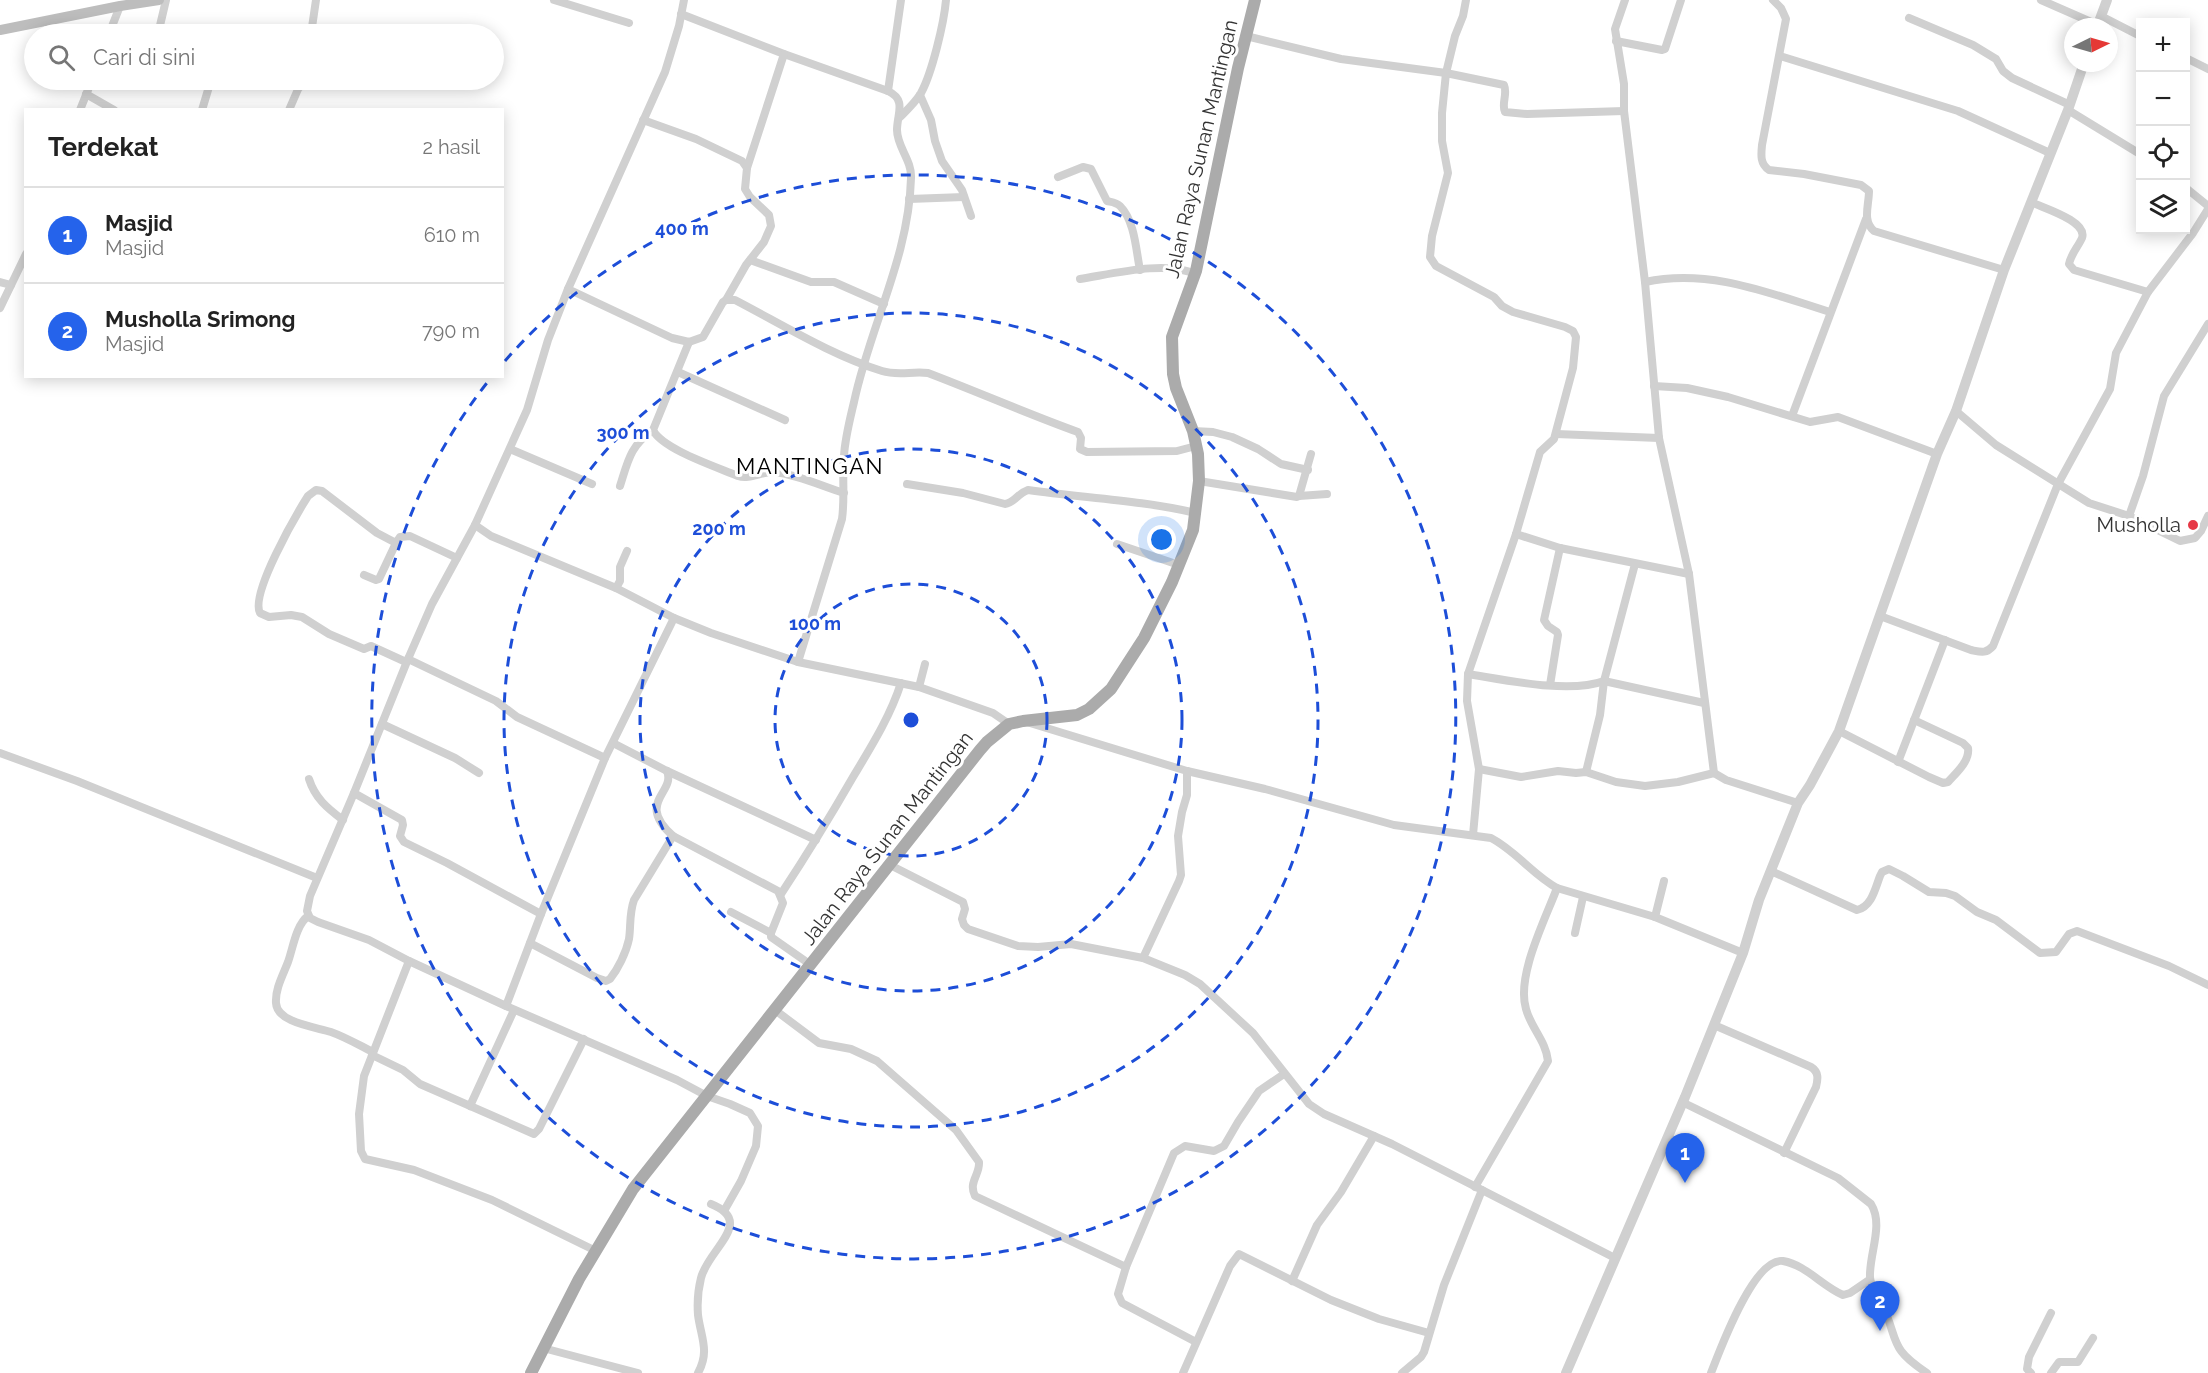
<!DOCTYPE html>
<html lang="id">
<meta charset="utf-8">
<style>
:root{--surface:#fff;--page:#f2f2f2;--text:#222;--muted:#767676;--line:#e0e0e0;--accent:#2563eb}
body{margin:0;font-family:Raleway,sans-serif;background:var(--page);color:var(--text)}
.controls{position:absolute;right:18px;top:18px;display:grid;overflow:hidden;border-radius:0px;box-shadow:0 3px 15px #0003}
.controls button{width:54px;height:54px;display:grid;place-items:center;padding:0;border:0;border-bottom:2px solid var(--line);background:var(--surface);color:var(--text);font:30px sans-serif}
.compass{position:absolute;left:2064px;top:18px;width:54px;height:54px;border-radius:50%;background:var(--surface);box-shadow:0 3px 15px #0003;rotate:85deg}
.you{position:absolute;left:1162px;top:540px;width:21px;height:21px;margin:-15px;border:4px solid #fff;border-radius:50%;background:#1a73e8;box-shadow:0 0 0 9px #1a73e833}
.badge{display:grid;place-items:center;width:39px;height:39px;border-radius:50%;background:var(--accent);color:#fff;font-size:20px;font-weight:700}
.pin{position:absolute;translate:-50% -50px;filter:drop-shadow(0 2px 3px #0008)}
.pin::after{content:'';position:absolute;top:32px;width:21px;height:18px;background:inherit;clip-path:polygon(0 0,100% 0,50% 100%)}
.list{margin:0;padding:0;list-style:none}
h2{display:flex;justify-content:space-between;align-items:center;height:78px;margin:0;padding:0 24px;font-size:26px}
h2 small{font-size:20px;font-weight:400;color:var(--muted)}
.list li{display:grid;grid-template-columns:39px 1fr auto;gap:18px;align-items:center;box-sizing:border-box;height:96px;padding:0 24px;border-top:2px solid var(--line)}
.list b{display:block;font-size:22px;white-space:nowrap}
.list p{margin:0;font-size:20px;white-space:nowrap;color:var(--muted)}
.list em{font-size:20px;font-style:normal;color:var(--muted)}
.icon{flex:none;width:33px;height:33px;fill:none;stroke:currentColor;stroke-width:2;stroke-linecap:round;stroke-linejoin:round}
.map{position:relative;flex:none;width:2208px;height:1373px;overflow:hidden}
.search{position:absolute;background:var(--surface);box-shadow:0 3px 15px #0003;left:24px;top:24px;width:480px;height:66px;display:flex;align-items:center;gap:15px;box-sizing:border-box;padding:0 21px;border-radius:33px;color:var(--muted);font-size:22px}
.panel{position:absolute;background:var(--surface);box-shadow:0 3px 15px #0003;left:24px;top:108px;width:480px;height:270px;border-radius:0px}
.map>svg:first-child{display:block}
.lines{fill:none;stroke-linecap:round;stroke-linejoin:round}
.minor{stroke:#d0d0d0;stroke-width:8}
.tertiary{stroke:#d0d0d0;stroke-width:10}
.secondary{stroke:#bdbdbd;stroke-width:10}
.primary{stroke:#ababab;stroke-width:12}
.ring{fill:none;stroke:#1d4ed8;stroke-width:3;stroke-dasharray:10 8}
.poi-dot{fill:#e63946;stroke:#fff;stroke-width:2}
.labels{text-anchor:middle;stroke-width:6;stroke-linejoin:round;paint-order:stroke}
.street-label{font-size:20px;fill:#333;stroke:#fff}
.poi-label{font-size:20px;fill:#333;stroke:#fff;text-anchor:end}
.quarter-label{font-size:22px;letter-spacing:1.5px;fill:#000;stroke:#fff}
.centre{fill:#1d4ed8;stroke:#fff;stroke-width:3}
.ring-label{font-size:18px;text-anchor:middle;font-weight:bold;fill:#1d4ed8;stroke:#fff;stroke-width:6;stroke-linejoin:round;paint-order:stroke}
</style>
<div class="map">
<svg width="2208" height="1373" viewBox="0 0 2208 1373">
<rect width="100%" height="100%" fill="#fff"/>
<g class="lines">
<!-- minor -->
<g class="minor">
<polyline points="554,0 629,23"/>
<polyline points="684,0 679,26 665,72 568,289 548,340 527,410 475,525 491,536 616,588 674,618 711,633 798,662 919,687 993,713 1009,724"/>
<polyline points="1625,0 1615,29 1624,84 1624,111 1645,282 1659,438 1689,574 1714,773 1726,780 1798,803"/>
<path d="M1773,0L1781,8L1786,19L1762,145C1761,155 1760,164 1769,170L1804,174L1861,185L1869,191C1869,205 1862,221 1874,231L2004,270"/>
<polyline points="2041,0 2098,25"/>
<path d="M681,14L784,54L888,91C907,100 897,114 897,130C897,147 912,160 911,178C909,257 870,326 854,402C850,419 845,438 844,456C842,477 845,498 842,519L798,662"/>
<polyline points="2101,16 2140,36"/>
<polyline points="1909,18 1973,45 1996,59 2003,71 2012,78 2070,105"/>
<polyline points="109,34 120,6"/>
<polyline points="158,34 166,0"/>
<polyline points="311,34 316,0"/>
<polyline points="1246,36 1341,59 1446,73 1455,36 1463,16 1466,0"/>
<polyline points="1616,41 1662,50 1665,49 1681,0"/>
<polyline points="1780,56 1958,111 2050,153"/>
<polyline points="2186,58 2208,69"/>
<polyline points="278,80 300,87"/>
<polyline points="888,91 901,0"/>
<polyline points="86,94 114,110"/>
<polyline points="920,95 931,120 935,141 942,161 962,190 971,216"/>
<polyline points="80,110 92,80"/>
<polyline points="202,110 211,80"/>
<polyline points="289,110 302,80"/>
<polyline points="2068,110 2140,154"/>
<path d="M899,118C907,110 915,103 921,93C932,73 944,23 946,0"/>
<polyline points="643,120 696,139 742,161 747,168 745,189 750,197 769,215 771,226 764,242 746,265 726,300"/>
<polyline points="747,168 784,54"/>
<path d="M1058,177L1083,167L1091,169L1107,201C1111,202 1116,202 1120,206C1135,221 1136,251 1140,270"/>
<polyline points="2186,188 2208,206"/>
<polyline points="909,199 964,197"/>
<polyline points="750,260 811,282 834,282 884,304"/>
<path d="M1080,279C1112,274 1166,260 1195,274"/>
<polyline points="0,282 11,285"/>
<path d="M1645,282C1709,268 1769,293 1830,312"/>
<path d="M568,289L672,338L689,342L703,337L723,302L726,300H735C783,325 831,355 882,371C898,376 912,371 928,373C978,392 1028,414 1078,432L1081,438L1080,449L1087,452L1177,451L1196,446"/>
<polyline points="2148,292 2193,233 2208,209"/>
<polyline points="0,308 26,254"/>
<path d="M689,342L653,430C662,449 717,467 738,476C750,480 762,471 775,472C798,475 822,486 844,493"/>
<polyline points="678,372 785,420"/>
<polyline points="1654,386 1687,388 1728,397 1810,422 1838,417 1937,454"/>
<polyline points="1956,411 1996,445 2089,503 2129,516 2180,541 2195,538 2201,531 2208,516"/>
<polyline points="1792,416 1866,219"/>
<polyline points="1193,431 1213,432 1232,437 1258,449 1281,464 1308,470"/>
<polyline points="1556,434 1659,438"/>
<polyline points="510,449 592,484"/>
<polyline points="1199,481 1297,497 1299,496 1311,454"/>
<path d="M907,484L963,493L1005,504C1014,503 1017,494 1028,490C1084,498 1140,500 1196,513"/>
<path d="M620,486C628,461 630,446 653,430"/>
<polyline points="1299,496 1327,494"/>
<polyline points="2129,516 2143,476 2164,396 2208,324"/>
<polyline points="475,525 432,604 408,659 354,793 310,896 307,911 310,918 318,922 369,940 409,961 506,1006 677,1080 707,1096 730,1104 750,1113 758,1126 756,1146 741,1181 724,1211"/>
<polyline points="1516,534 1560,548 1689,574"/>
<polyline points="1117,544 1179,565"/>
<polyline points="364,575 376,580 379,579 396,543"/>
<polyline points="616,588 620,581 620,567 627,551"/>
<path d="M1880,616L1971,650C1981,652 1986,654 1993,646L2058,484L2110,389L2116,353L2148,292L2074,270L2069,264C2071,254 2078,247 2082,238C2088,221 2043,208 2031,202"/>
<polyline points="408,659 496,701 517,717 605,758"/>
<path d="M406,662L371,646L364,649L329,634L302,617L291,615L269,617L260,613C250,594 296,515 308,496L316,490L322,491L377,533L396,543L400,537L410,536L457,558"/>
<path d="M1468,674C1506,680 1569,694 1604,681L1704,703"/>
<polyline points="1550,685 1558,635 1557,632 1548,626 1544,620 1560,548"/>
<polyline points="919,687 925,664"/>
<path d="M1030,723L1187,771L1265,789L1394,825L1491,838C1516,851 1533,875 1557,888L1655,917L1743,953"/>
<polyline points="382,724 455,758 479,773"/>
<path d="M1839,731L1929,777L1943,783L1948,782C1956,773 1970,761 1968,748L1963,743L1914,720"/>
<polyline points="613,743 667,771 816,840"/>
<polyline points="0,753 77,781 317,878"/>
<polyline points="1898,762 1945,640"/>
<polyline points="1479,769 1521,777 1558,771 1576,773 1586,772 1616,782 1645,786 1678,782 1714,773"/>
<path d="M667,771C676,793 635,802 673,836L778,891L783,903L771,933V937L811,965"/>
<polyline points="1187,771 1187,795 1182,812 1178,836 1181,875 1179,881 1143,958 1185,975 1200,984 1253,1033 1309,1104 1324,1114 1392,1144 1615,1258"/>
<polyline points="1586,772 1600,715 1604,681 1635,564"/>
<path d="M309,779C315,798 327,808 343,820"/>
<polyline points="354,793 402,820 403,825 400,836 404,842 447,863 541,914"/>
<path d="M1473,835L1479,769L1467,701L1468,674L1516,534L1540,452L1554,439L1573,368L1576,337L1573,331L1565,327L1513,312L1502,306L1494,297L1436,266L1430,257L1432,236L1448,173L1442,141V113L1446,73L1504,85C1508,94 1501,104 1505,112L1527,114L1624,111"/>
<polyline points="890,865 963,902 965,909 962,919 964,925 968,929 1018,946 1038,947 1071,944 1143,958"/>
<path d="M1771,871L1857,910C1872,906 1875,889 1880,876L1882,872L1889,869L1903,876L1929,892L1946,893L1955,896L1977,912L1996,920L2040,953L2056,952L2069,934L2077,931L2169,966L2208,985"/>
<path d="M781,894C806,856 830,817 853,777C871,747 890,717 901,683"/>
<polyline points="731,912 771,933"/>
<path d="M308,916C296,925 293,948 288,962C283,975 275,989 276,1003C277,1023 316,1027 331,1032C345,1037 359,1045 373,1052"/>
<polyline points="1655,917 1664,881"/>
<polyline points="1575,933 1583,897"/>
<path d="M530,943L597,978L606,981L610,979C618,969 626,953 629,939C631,926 629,914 634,900L673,836"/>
<polyline points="409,961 364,1076 359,1114 361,1151 365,1159 414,1170 492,1200 596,1251"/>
<polyline points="506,1006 541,914 605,758 674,618"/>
<path d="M775,1010L819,1043L851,1049L877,1061L956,1130L979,1162C980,1175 968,1182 975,1196L1126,1267"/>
<path d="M1714,1025L1811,1067C1819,1072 1818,1079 1816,1087L1784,1153"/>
<polyline points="372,1055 403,1070 420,1084 534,1134 539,1129 584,1039"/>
<path d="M1682,1102L1838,1178L1871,1204C1884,1225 1869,1254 1870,1277C1870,1286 1879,1297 1883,1306C1899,1342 1889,1348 1927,1373"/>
<polyline points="470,1106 514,1010"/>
<path d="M1475,1187L1548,1061C1546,1041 1531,1028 1526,1009C1516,976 1545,920 1557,888"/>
<polyline points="1292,1281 1317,1225 1341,1192 1374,1136"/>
<polyline points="1196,1342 1122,1303 1118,1294 1126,1267 1174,1153 1185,1146 1214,1151 1224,1146 1238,1122 1259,1091 1284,1074"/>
<polyline points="543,1348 638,1373"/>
<path d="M698,1373C710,1351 701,1338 698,1315C697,1302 698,1290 701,1278C708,1249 756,1222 711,1204"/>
<polyline points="1183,1373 1230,1266 1239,1254 1331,1300 1379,1319 1429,1333"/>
<polyline points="1402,1373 1421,1357 1424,1352 1444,1285 1482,1190"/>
<path d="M1711,1373C1720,1350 1754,1257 1783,1261C1806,1265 1822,1286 1843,1295L1850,1293L1869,1280"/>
<polyline points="2031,1373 2027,1369 2029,1357 2051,1313"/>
<polyline points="2051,1373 2059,1362 2078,1362 2093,1338"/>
</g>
<!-- tertiary -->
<g class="tertiary">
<polyline points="2097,27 2107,0"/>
<polyline points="1566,1373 1685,1097 1743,953 1759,900 1798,803 1810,785 1839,731 1937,454 1956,411 2004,270 2068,110 2084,63"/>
</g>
<!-- secondary -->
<polyline class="secondary" points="0,30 120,6 159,0"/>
<!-- primary -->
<polyline class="primary" points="531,1373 579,1279 633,1189 980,750 987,742 1009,724 1023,721 1077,715 1089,709 1111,689 1144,638 1172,582 1193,530 1199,481 1198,454 1193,431 1176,388 1173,374 1172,337 1196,271 1238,68 1255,0"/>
</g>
<!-- distance rings -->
<g class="ring">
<circle cx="911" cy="720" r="136"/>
<circle cx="911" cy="720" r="271"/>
<circle cx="911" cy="720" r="407"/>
<path d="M505 361A542 542 0 1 1 490 379"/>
</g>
<!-- markers -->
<circle class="poi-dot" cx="2193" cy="525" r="6"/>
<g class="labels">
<!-- street labels -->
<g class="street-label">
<text transform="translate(1201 149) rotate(-77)" y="7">Jalan Raya Sunan Mantingan</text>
<text transform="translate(887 838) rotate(-52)" y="7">Jalan Raya Sunan Mantingan</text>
</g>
<!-- poi labels -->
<g class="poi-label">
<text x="2181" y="532">Musholla</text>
</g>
<!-- quarter labels -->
<g class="quarter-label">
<text x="810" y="474">MANTINGAN</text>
</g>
</g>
<circle cx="911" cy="720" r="9" class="centre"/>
<g class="ring-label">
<text x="682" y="235">400 m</text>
<text x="623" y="439">300 m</text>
<text x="719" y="535">200 m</text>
<text x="815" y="630">100 m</text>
</g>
</svg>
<div class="controls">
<button>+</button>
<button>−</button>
<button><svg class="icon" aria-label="locate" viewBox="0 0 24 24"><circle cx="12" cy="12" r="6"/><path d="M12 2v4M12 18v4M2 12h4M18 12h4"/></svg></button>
<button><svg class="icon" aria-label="layers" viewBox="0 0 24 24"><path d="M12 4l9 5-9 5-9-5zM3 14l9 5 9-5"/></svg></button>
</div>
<svg class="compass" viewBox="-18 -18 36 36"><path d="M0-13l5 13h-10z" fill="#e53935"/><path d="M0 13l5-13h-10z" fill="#767676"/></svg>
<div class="you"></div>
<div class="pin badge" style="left:1685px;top:1183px">1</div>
<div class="pin badge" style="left:1880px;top:1331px">2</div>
<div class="search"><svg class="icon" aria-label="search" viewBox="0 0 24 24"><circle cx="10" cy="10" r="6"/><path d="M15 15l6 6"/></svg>Cari di sini</div>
<section class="panel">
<h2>Terdekat<small>2 hasil</small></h2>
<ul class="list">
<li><span class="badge">1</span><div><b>Masjid</b><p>Masjid</p></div><em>610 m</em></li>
<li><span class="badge">2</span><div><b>Musholla Srimong</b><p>Masjid</p></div><em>790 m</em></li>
</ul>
</section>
</div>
